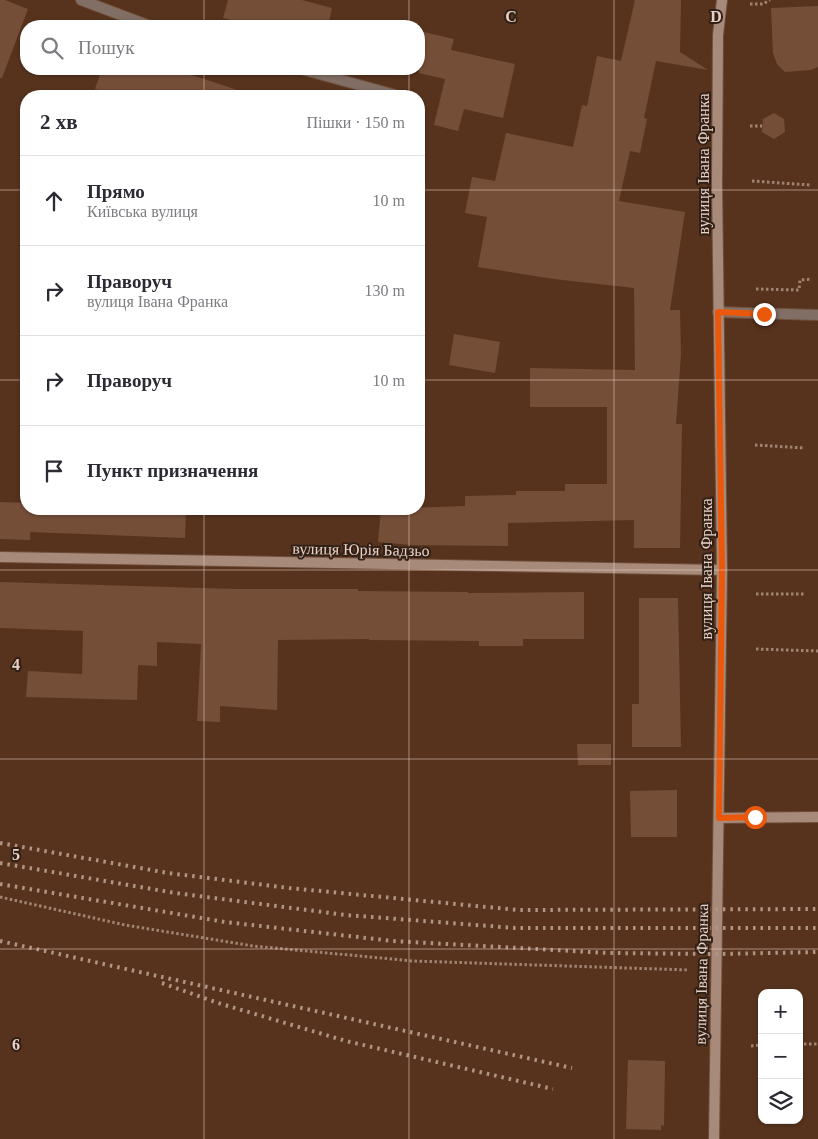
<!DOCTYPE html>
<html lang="uk">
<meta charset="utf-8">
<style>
:root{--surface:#fff;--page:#f2f2f3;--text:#2b2b33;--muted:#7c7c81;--line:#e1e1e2}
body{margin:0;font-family:Georgia,serif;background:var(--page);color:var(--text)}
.controls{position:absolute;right:15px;bottom:15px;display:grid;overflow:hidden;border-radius:10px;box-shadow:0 1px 4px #0004}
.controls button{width:45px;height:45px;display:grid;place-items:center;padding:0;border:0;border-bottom:1px solid var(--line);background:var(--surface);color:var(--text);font:25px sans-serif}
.stop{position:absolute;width:15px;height:15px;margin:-11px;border:4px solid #ea580c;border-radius:50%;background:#fff}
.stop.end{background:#ea580c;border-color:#fff;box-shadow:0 1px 5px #0008}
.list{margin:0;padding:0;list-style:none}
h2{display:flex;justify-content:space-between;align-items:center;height:65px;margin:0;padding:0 20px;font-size:21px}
h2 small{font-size:16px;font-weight:400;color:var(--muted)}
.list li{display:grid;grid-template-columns:32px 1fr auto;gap:15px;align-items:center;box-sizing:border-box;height:90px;padding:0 20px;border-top:1px solid var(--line)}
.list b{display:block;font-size:19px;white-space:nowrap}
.list p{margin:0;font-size:16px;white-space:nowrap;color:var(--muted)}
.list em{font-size:16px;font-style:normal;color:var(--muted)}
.icon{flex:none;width:28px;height:28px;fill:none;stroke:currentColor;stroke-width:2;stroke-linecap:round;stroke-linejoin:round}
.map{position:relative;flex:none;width:818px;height:1139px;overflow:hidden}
.search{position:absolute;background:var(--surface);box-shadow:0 1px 4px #0004;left:20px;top:20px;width:405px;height:55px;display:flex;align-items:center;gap:12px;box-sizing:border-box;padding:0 18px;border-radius:20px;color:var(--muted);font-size:19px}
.panel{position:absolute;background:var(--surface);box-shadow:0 1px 4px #0004;left:20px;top:90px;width:405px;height:425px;border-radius:20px}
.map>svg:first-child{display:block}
.building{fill:#754e38}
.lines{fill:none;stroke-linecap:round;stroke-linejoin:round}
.lane-casing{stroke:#714f3b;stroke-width:12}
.street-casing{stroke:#714f3b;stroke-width:12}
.secondary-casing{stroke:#714f3b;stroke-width:12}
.path{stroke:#a18372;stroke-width:3;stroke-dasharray:2.5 2.5;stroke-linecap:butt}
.lane{stroke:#816f65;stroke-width:10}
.street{stroke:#816f65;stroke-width:10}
.secondary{stroke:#a78a7a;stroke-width:10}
.rail{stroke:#b09484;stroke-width:4;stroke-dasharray:2.5 5;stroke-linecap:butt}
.route{stroke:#ea580c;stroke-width:6}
.grid{fill:none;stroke:#e9d1c5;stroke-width:1;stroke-opacity:0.55}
.labels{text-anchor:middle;stroke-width:4;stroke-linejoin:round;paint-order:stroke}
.street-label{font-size:16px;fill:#e9d1c5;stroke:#312016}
.grid-label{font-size:16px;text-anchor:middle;font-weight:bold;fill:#e9d1c5;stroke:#312016;stroke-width:4;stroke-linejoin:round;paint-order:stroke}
</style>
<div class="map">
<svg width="818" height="1139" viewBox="0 0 818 1139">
<rect width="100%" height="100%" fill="#57331d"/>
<!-- building -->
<g class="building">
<polygon points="0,0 5,0 28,9 2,78 0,78"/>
<polygon points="228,0 302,0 332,8 328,26 258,26 223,18"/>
<polygon points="635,0 681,0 680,52 708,70 656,61 644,118 647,119 640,153 630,151 619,201 685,212 670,310 680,310 681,354 676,424 682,424 680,548 634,548 634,520 508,523 508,546 411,545 378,542 381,509 465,506 465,496 516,495 516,491 565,491 565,484 607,484 607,407 530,407 530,368 635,370 634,288 554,279 478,267 487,217 465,213 472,177 495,181 506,133 573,147 582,105 587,106 597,56 621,61"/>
<polygon points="818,6 818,67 811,70 785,72 777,64 773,53 771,8"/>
<polygon points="419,31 454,39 451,50 515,64 503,118 464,109 458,131 434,125 445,79 419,73"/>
<polygon points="102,69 173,69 244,92 243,96 116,96 95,89"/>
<polygon points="774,113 784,119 785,132 774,139 762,132 763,119"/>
<polygon points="454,334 500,342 495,373 449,365"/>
<polygon points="0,502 26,503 26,509 186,509 185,538 30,532 30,540 0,539"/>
<polygon points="0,582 236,589 358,589 358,591 468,592 468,593 584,592 584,639 523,639 523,646 479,646 479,641 369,640 369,639 278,640 277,710 220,706 220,722 197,721 201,644 157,642 157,666 138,665 137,700 26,697 28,671 82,674 83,631 0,628"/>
<polygon points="639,598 678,598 681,747 632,747 632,704 639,704"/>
<polygon points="577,744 611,744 611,765 578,765"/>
<polygon points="677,790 677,837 631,837 630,791"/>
<polygon points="628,1060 665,1061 664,1126 661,1125 661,1130 626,1129"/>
</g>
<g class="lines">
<defs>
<polyline id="lane" points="718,312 818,315"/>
<g id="street">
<polyline points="81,0 150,26"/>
<polyline points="301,69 399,96"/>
</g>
<g id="secondary">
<polyline points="0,557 722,570"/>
<polyline points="719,818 818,817"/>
<polyline points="714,1139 722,570 717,183 718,35 722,0"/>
</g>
</defs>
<!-- lane casing -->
<use href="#lane" class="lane-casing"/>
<!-- street casing -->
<use href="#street" class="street-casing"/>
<!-- secondary casing -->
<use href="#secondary" class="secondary-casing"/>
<!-- path -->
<g class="path">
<polyline points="750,4 763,4 770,0"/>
<polyline points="750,126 762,126"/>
<polyline points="752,181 810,185"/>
<polyline points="756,289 799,290 800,280 812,279"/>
<polyline points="755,445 805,448"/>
<polyline points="756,594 805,594"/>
<polyline points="756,649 818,651"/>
<polyline points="0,897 125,925 253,946 413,961 689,970"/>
<polyline points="799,1044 818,1044"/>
<polyline points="751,1046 762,1045"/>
</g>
<!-- lane -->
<use href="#lane" class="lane"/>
<!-- street -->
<use href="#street" class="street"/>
<!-- secondary -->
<use href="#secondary" class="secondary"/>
<!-- rail -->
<g class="rail">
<polyline points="0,843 168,873 289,888 518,910 818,909"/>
<polyline points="0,863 175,893 346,915 515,928 818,928"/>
<polyline points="0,884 225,922 393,941 608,953 717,954 818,952"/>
<polyline points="0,941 572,1068"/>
<polyline points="162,983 218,1003 346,1041 553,1089"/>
</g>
</g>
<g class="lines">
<!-- route -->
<polyline class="route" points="755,817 719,818 722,570 718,312 764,314"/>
</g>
<!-- grid -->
<path class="grid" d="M204,0V26M409,0V26M614,0V1139M204,69V96M409,69V96M0,190H26M419,190H818M0,380H26M419,380H818M204,509V1139M409,509V1139M0,570H818M0,759H818M0,949H818"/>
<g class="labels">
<!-- street labels -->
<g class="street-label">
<text transform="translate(703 164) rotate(-90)" y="6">вулиця Івана Франка</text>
<text transform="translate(361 549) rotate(1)" y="6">вулиця Юрія Бадзьо</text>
<text transform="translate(706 569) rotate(-90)" y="6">вулиця Івана Франка</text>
<text transform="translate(701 974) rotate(-89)" y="6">вулиця Івана Франка</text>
</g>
</g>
<g class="grid-label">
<text x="511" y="22">C</text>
<text x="716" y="22">D</text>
<text x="16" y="670">4</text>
<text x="16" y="860">5</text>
<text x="16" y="1050">6</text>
</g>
</svg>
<div class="controls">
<button>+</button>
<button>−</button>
<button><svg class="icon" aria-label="layers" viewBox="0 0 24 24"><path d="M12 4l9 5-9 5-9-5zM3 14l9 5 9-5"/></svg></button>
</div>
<div class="stop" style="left:755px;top:817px"></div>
<div class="stop end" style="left:764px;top:314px"></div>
<div class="search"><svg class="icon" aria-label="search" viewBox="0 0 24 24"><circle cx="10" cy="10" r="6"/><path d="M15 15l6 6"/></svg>Пошук</div>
<section class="panel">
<h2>2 хв<small>Пішки · 150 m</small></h2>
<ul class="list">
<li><svg class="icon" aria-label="ahead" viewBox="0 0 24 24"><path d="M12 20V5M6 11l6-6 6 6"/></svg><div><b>Прямо</b><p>Київська вулиця</p></div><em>10 m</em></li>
<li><svg class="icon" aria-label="right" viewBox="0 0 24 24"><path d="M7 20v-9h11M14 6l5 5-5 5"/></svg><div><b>Праворуч</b><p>вулиця Івана Франка</p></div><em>130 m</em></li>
<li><svg class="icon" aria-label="right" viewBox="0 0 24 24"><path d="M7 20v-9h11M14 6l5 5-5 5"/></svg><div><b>Праворуч</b></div><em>10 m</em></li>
<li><svg class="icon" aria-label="arrive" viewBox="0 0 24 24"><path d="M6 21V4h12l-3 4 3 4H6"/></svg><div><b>Пункт призначення</b></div></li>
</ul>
</section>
</div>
